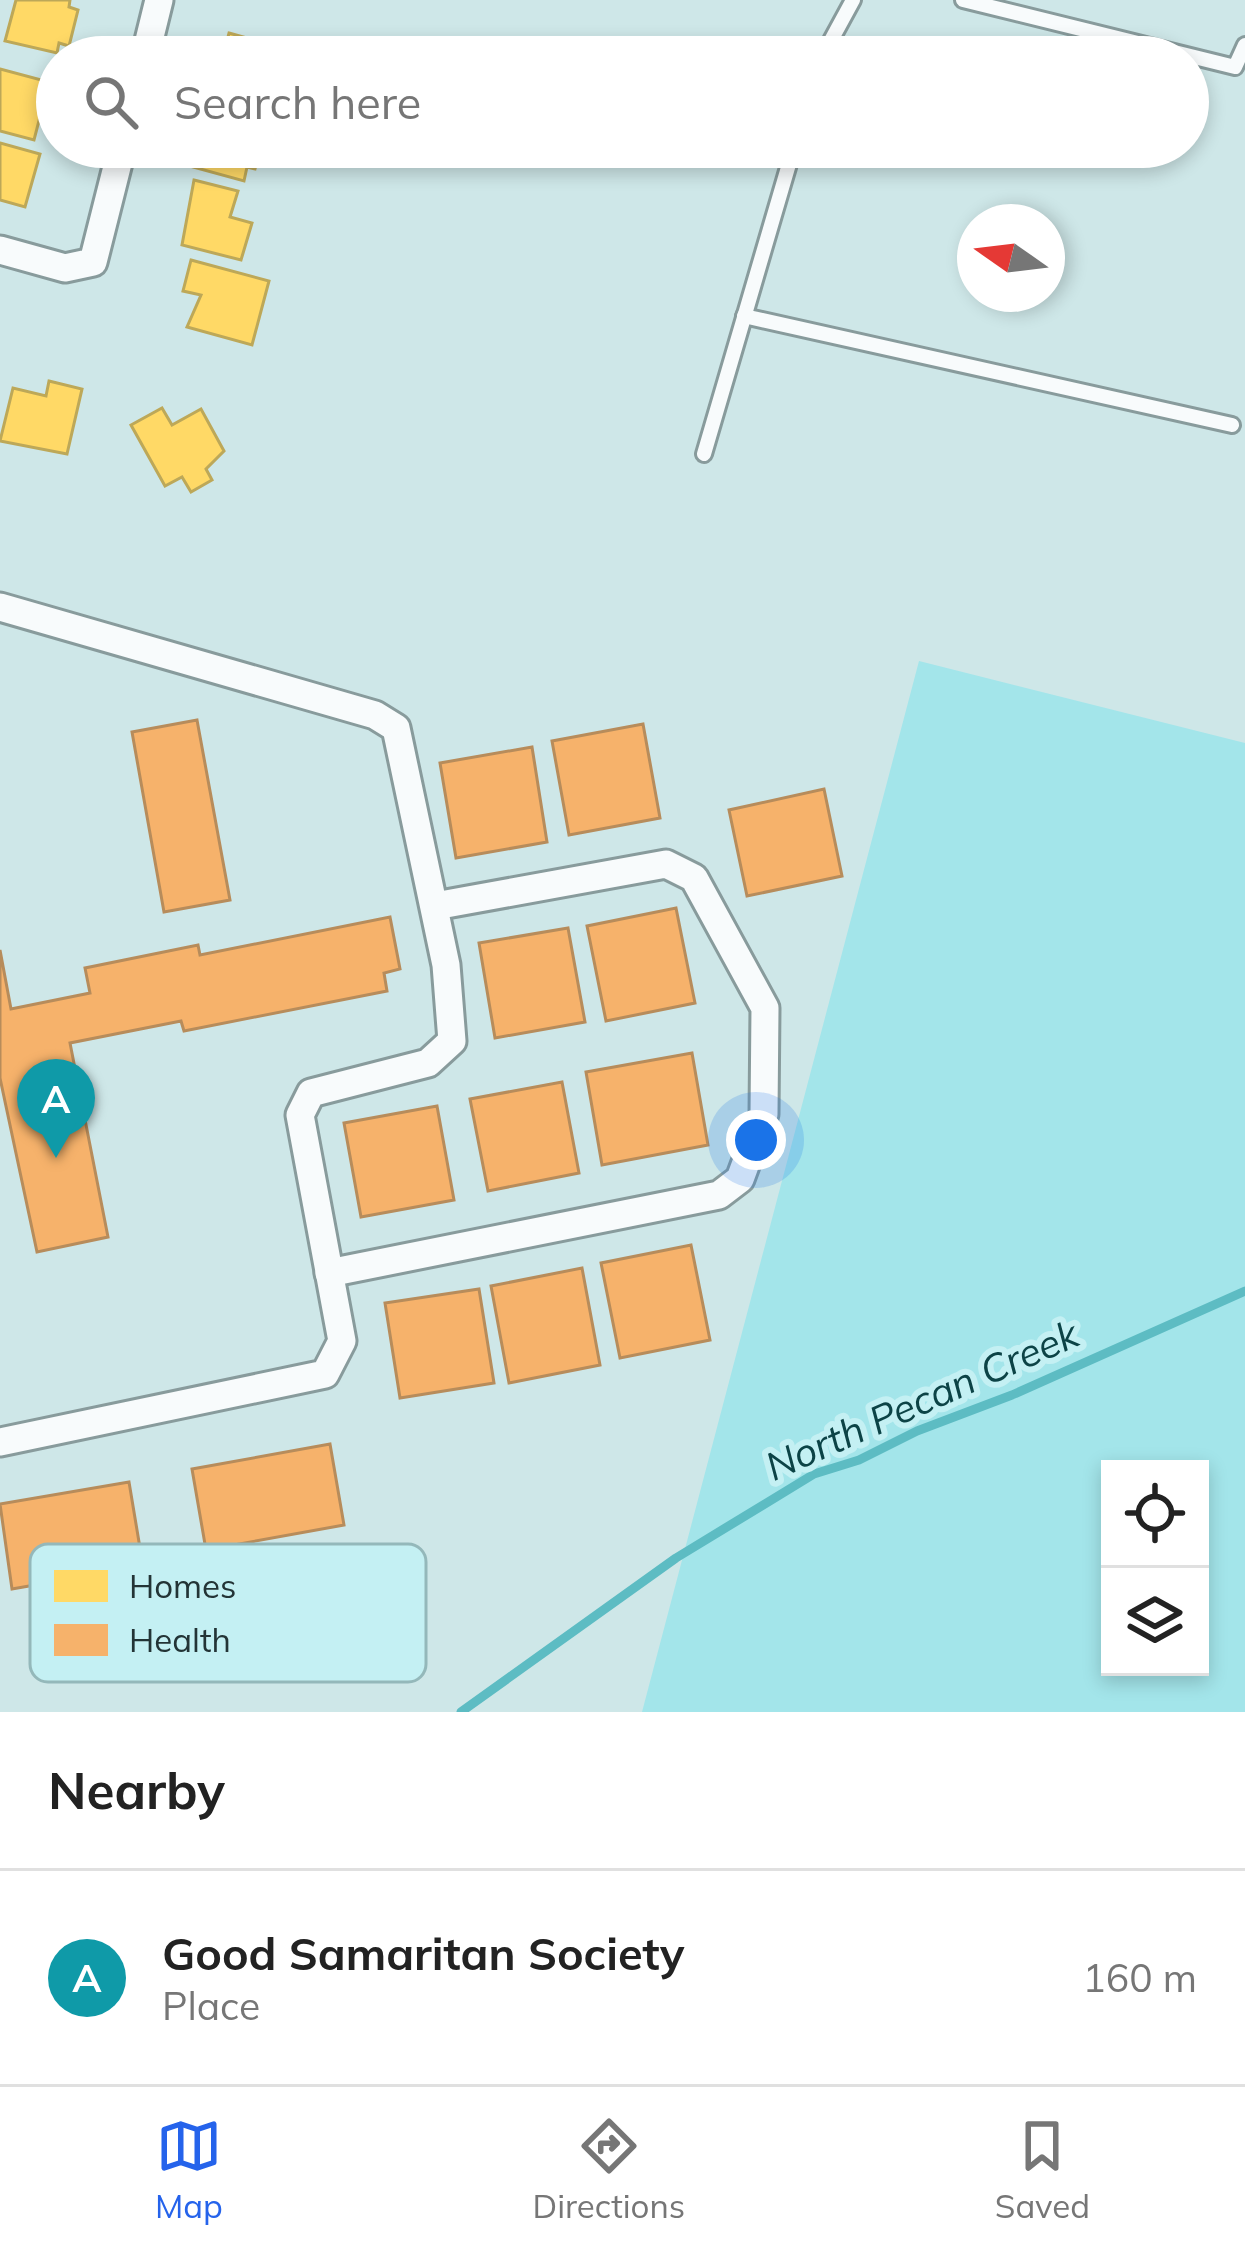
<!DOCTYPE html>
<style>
:root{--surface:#fff;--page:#f2f2f2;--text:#222;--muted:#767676;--line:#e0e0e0;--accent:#2563eb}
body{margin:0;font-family:Mulish,sans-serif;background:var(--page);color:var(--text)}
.controls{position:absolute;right:36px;bottom:36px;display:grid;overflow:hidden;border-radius:0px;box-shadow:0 6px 18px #0003}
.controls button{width:108px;height:108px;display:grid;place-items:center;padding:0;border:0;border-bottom:3px solid var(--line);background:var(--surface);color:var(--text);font:60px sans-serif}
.compass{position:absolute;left:957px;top:204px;width:108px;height:108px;border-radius:50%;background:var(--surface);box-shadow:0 6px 18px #0003;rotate:284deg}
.you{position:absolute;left:756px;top:1140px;width:42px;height:42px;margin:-30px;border:9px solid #fff;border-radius:50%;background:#1a73e8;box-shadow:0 0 0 18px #1a73e833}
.badge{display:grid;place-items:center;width:78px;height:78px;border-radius:50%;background:var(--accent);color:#fff;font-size:39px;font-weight:700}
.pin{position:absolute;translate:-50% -99px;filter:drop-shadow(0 3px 6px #0008)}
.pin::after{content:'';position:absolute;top:63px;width:42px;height:36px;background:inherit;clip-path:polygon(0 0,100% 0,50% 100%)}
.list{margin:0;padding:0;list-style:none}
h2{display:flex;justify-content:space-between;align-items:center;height:156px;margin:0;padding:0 48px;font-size:51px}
h2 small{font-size:39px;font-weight:400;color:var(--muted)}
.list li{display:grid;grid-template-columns:78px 1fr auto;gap:36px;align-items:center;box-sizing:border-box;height:216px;padding:0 48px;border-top:3px solid var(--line)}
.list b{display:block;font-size:45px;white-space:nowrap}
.list p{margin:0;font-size:39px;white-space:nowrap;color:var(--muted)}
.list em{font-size:39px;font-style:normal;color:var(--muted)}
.icon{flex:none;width:66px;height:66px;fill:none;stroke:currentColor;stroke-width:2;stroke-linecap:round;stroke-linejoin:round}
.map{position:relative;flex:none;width:1245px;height:1712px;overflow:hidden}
.search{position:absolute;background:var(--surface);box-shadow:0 6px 18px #0003;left:36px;right:36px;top:36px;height:132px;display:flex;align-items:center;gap:30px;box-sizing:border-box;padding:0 42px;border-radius:66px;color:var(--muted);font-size:45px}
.sheet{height:372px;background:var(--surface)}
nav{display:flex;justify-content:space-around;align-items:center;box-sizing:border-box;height:168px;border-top:3px solid var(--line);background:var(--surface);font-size:33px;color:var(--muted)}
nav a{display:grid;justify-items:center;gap:6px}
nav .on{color:var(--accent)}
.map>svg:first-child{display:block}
.green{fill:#a3e5ea;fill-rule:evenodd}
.homes{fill:#ffd966;stroke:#bda858;stroke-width:3}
.health{fill:#f6b26b;stroke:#b78c5b;stroke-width:3}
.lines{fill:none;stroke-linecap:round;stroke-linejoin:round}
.stream{stroke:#5dbcc3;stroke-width:9}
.service-casing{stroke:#889b9c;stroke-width:20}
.minor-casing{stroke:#889b9c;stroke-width:33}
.service{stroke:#f8fbfc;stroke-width:14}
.minor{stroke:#f8fbfc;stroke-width:27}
.labels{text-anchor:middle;stroke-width:12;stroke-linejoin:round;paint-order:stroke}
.water-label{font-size:39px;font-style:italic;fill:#0c4346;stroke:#c4f0f3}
.key{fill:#c4f0f3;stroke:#94b8ba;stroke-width:3}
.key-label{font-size:33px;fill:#233436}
</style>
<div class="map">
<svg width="1245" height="1712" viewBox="0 0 1245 1712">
<rect width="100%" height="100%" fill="#cee7e8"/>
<!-- green -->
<path class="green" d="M919,661L1245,743V1712H642ZM1110,1469H1200V1667H1110Z"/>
<!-- homes -->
<g class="homes">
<polygon points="16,0 70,0 69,7 78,10 69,46 59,43 57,53 5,41"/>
<polygon points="229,33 289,50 287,57 223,56"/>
<polygon points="0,69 49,82 34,140 0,131"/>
<polygon points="0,143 40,154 25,207 0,200"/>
<polygon points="187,147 261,147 255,169 247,167 244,181 182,164"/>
<polygon points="194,180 238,191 230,217 252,223 241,260 182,245"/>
<polygon points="191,260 269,281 252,345 187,327 201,295 183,291"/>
<polygon points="49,381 82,389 67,454 0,441 13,388 46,396"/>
<polygon points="162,408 172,425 201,409 224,451 206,469 212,480 191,492 182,477 165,486 131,425"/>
</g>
<!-- health -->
<g class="health">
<polygon points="197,720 230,900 164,912 132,732"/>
<polygon points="643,724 660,818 569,835 552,741"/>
<polygon points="532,747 547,842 456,858 440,763"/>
<polygon points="824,789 842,876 747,896 729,810"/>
<polygon points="676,908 695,1003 606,1021 587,926"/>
<polygon points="390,917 400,969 384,973 387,991 184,1031 181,1021 70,1043 108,1237 37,1252 0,1078 0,950 11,1009 90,993 85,968 198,945 200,955"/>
<polygon points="568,928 585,1022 495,1038 479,943"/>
<polygon points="692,1053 708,1145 602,1165 586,1072"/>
<polygon points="562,1082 579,1173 488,1191 470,1099"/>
<polygon points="437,1106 454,1200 361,1217 344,1123"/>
<polygon points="691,1245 710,1340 620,1358 601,1263"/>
<polygon points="582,1268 600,1365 509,1383 491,1286"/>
<polygon points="479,1289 494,1383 400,1398 385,1303"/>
<polygon points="330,1444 344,1525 206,1550 192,1469"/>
<polygon points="129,1482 143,1566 12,1589 0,1504"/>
</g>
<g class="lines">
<!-- stream -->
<polyline class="stream" points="461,1712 676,1558 814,1474 859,1460 917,1431 1012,1395 1245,1291"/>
<defs>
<g id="service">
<polyline points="963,0 1235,67 1245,45"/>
<polyline points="822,57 853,0"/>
<polyline points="744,316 1232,425"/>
<polyline points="704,454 794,147"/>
</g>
<g id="minor">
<polyline points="145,57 159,0"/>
<polyline points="0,250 65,268 93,262 122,147"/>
<polyline points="0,607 375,715 396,728 446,965 452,1041 428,1063 311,1093 300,1115 342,1341 325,1374 0,1442"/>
<polyline points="329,1273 719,1195 740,1179 764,1114 765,1008 694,878 666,864 435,906"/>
</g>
</defs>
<!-- service casing -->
<use href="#service" class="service-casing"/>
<!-- minor casing -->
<use href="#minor" class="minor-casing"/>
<!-- service -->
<use href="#service" class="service"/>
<!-- minor -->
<use href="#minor" class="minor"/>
</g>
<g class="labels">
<!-- water labels -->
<g class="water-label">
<text transform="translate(922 1400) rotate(-24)" y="14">North Pecan Creek</text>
</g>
</g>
<!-- legend -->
<rect x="30" y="1544" width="396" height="138" rx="18" class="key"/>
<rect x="54" y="1570" width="54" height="32" fill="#ffd966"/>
<rect x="54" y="1624" width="54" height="32" fill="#f6b26b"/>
<g class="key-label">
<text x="129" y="1598">Homes</text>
<text x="129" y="1652">Health</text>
</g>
</svg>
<div class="controls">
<button><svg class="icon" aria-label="locate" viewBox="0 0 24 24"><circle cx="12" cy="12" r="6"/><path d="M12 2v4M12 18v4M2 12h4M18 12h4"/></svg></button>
<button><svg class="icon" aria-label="layers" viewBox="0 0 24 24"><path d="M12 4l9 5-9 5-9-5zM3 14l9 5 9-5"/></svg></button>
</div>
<svg class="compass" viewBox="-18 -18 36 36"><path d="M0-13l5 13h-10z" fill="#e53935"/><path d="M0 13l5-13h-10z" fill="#767676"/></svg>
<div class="you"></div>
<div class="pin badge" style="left:56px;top:1158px;background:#0f9aa8">A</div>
<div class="search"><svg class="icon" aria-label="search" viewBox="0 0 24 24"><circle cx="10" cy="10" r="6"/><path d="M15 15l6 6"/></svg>Search here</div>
</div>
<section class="sheet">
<h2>Nearby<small></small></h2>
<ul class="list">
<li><span class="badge" style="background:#0f9aa8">A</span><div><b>Good Samaritan Society</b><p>Place</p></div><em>160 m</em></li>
</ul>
</section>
<nav>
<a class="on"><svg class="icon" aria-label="map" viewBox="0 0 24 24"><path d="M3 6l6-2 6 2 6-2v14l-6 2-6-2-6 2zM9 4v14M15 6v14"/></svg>Map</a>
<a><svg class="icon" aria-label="directions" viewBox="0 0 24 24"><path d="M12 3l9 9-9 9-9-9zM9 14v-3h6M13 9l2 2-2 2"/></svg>Directions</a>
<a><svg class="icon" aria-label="saved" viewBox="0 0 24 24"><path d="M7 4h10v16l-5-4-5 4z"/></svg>Saved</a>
</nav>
